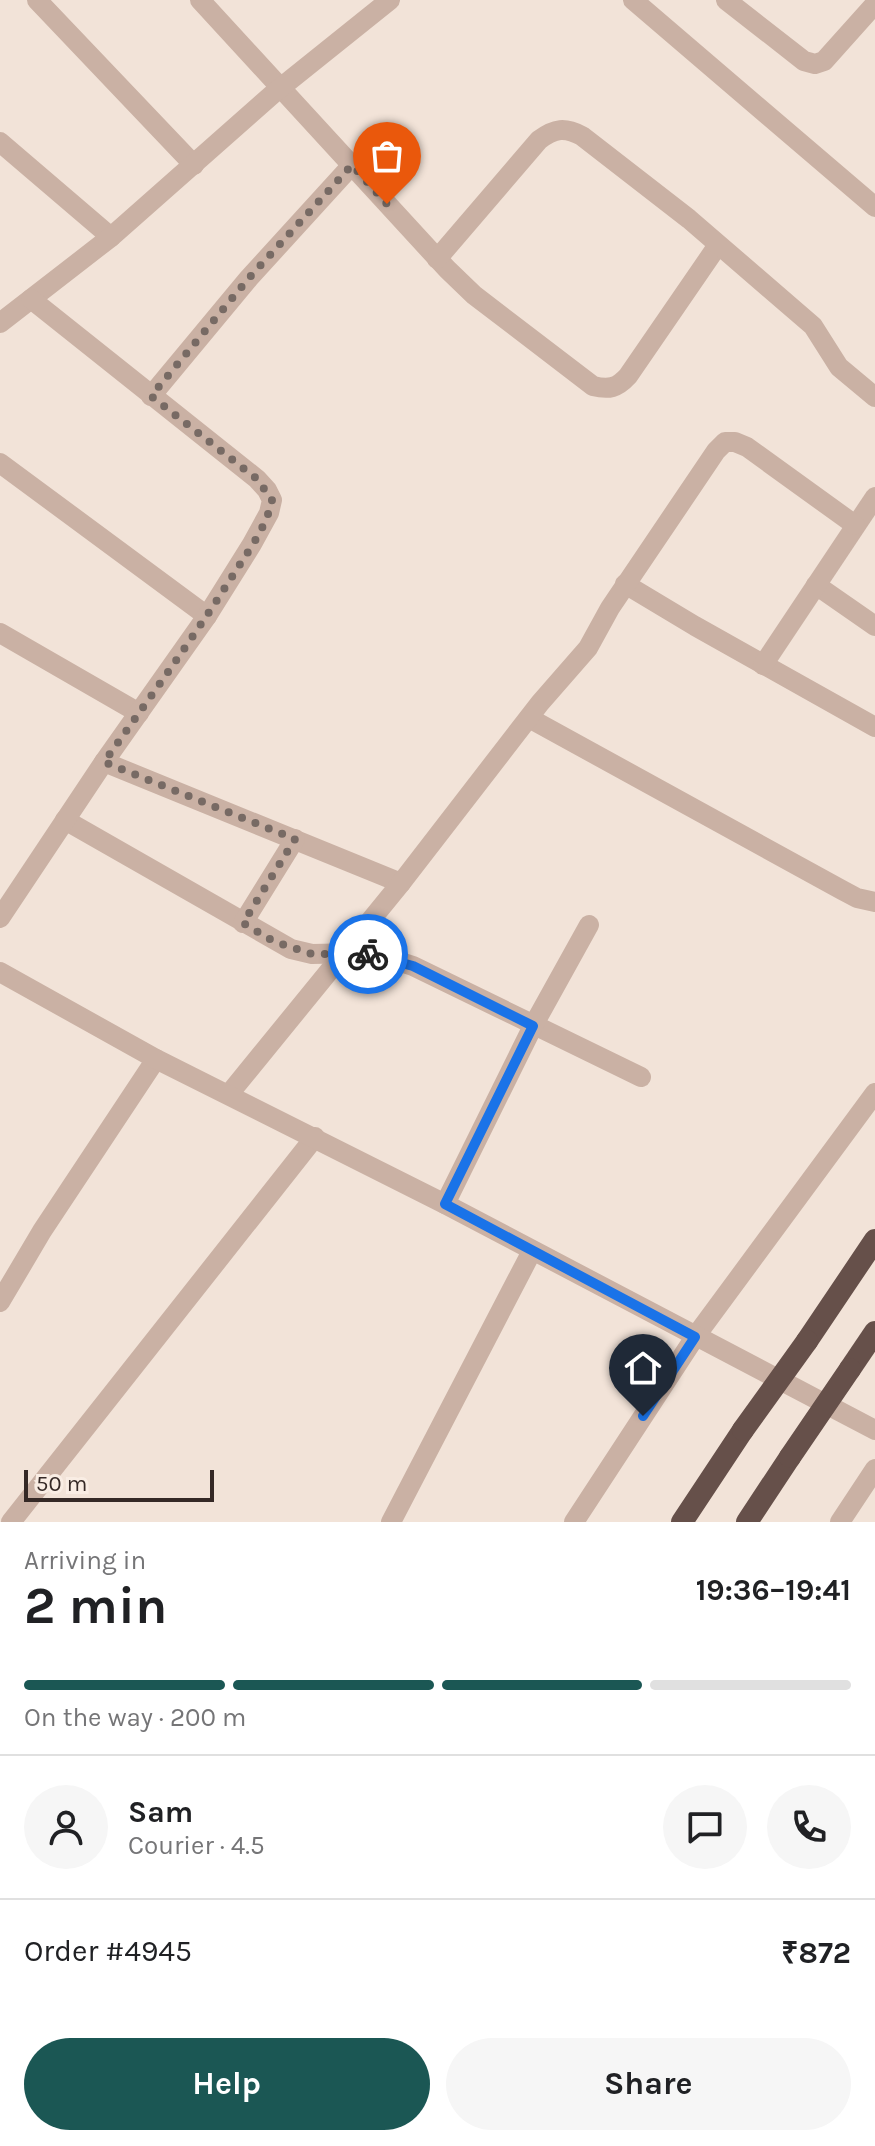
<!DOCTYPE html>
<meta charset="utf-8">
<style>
:root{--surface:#fff;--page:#f6f6f6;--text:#202124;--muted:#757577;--line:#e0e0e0;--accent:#1b5754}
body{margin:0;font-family:Karla,sans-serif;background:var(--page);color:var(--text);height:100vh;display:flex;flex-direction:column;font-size:30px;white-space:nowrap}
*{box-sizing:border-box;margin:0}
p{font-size:26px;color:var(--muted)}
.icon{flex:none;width:44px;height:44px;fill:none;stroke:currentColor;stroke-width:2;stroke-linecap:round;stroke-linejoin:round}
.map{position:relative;height:1522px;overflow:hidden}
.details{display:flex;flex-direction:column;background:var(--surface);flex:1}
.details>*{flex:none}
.scale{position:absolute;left:24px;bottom:20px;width:190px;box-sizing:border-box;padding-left:8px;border:4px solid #352926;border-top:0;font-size:22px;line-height:28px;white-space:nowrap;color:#352926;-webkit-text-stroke:6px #f9ede4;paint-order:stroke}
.pin{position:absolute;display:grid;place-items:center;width:68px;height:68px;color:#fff;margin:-82px -34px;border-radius:50% 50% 50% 0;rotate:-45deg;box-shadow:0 0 8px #0007}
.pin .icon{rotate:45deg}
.courier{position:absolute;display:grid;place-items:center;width:80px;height:80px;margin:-40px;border:6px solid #1a73e8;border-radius:50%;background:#fff;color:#222;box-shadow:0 2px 10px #0007}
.headline em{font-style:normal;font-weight:700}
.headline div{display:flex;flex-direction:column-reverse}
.headline{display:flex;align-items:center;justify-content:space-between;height:136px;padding:0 24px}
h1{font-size:52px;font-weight:700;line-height:60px}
.bar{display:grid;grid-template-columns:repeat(4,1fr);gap:12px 8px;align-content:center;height:96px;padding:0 24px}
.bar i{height:10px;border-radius:6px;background:var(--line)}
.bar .current{background:var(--accent)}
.bar p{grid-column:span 4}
.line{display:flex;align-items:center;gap:20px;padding:0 24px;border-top:2px solid var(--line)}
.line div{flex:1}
.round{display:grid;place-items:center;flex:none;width:84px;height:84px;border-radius:42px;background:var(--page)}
.action{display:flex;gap:16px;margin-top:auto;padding:16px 24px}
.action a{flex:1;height:92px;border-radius:48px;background:var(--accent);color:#fff;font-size:32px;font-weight:700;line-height:92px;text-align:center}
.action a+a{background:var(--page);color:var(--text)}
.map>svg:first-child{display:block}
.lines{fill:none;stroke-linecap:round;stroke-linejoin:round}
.minor{stroke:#cab1a4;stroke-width:20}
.tertiary{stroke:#cab1a4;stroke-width:20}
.trunk{stroke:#66504a;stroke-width:22}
.trunk-bridge{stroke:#66504a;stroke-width:22}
.done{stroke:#776a64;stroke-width:8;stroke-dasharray:0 14.4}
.route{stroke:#1a73e8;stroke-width:10}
</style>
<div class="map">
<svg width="875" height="1522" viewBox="0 0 875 1522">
<rect width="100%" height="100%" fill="#f2e3d8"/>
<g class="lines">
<g class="minor">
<polyline points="37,0 194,165"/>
<path d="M 200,0 L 447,269 L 474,295 L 593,386 C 609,390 617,388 628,376 L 718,245"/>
<polyline points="633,0 875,207"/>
<polyline points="726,0 804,61 815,64 824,61 875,4"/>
<polyline points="0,142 111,237"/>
<path d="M 437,259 L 539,140 C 555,128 565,127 582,136 L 689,219 L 813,326 L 839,367 L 875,397"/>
<polyline points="0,323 111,237 274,93 390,0"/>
<polyline points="151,396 249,278 352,165"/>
<polyline points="0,463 207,616"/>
<polyline points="625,584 695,626 875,727"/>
<polyline points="816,585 875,626"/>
<polyline points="0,633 139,713"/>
<polyline points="763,665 875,497"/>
<polyline points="529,718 842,890 857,898 875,902"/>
<polyline points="104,762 401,883"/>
<polyline points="65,820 291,949 312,954 358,953 385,957 413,966 641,1077"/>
<polyline points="0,918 104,762 207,616 252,544 269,513 272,500 267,490 257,479 31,299"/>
<polyline points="243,923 295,839"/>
<polyline points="229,1094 401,883 540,703 588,648 610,608 716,451 725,442 735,442 747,447 855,525"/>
<polyline points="445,1204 533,1026 589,925"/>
<polyline points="0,1302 42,1231 156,1059"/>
<polyline points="11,1522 315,1137"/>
<polyline points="391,1522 532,1251"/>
<polyline points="574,1522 695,1337 875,1093"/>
<polyline points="840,1522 875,1469"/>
</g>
<polyline class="tertiary" points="0,972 156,1059 445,1204 875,1430"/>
<g class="trunk">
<polyline points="807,1341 875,1240"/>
<polyline points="850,1369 875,1332"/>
<polyline points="682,1522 743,1430"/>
<polyline points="747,1522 790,1457"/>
</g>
<g class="trunk-bridge">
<polyline points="743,1430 807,1341"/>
<polyline points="790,1457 850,1369"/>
</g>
</g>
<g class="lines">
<path class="done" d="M 368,954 L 312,954 L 273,941 L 243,923 L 295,839 L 104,762 C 149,699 194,637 235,572 C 249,550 267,526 272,500 L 257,479 L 151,396 L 249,278 L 352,165 L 387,204"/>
<polyline class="route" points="368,954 413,966 533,1026 445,1204 695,1337 643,1416"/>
</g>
</svg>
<div class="scale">50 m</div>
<div class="pin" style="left:387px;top:204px;background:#ea580c"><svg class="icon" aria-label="bag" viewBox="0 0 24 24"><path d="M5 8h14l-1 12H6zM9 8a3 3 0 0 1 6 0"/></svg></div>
<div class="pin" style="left:643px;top:1416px;background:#1f2937"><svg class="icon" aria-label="home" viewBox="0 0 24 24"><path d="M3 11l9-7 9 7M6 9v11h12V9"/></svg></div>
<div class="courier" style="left:368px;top:954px"><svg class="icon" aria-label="bike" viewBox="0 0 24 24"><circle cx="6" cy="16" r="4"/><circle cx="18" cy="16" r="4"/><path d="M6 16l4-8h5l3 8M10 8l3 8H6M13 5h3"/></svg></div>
</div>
<section class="details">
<div class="headline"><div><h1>2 min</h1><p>Arriving in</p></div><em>19:36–19:41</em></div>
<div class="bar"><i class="current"></i><i class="current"></i><i class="current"></i><i></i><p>On the way · 200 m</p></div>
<div class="line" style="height:144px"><a class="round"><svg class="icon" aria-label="person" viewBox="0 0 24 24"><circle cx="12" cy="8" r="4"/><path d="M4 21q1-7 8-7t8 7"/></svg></a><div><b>Sam</b><p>Courier · 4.5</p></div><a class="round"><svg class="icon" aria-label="chat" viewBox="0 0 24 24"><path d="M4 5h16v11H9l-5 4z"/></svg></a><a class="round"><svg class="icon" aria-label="phone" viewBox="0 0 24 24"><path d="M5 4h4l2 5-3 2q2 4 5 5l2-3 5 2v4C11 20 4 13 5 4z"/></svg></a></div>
<div class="line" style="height:104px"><div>Order #4945</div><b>₹872</b></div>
<div class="action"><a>Help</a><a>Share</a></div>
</section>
